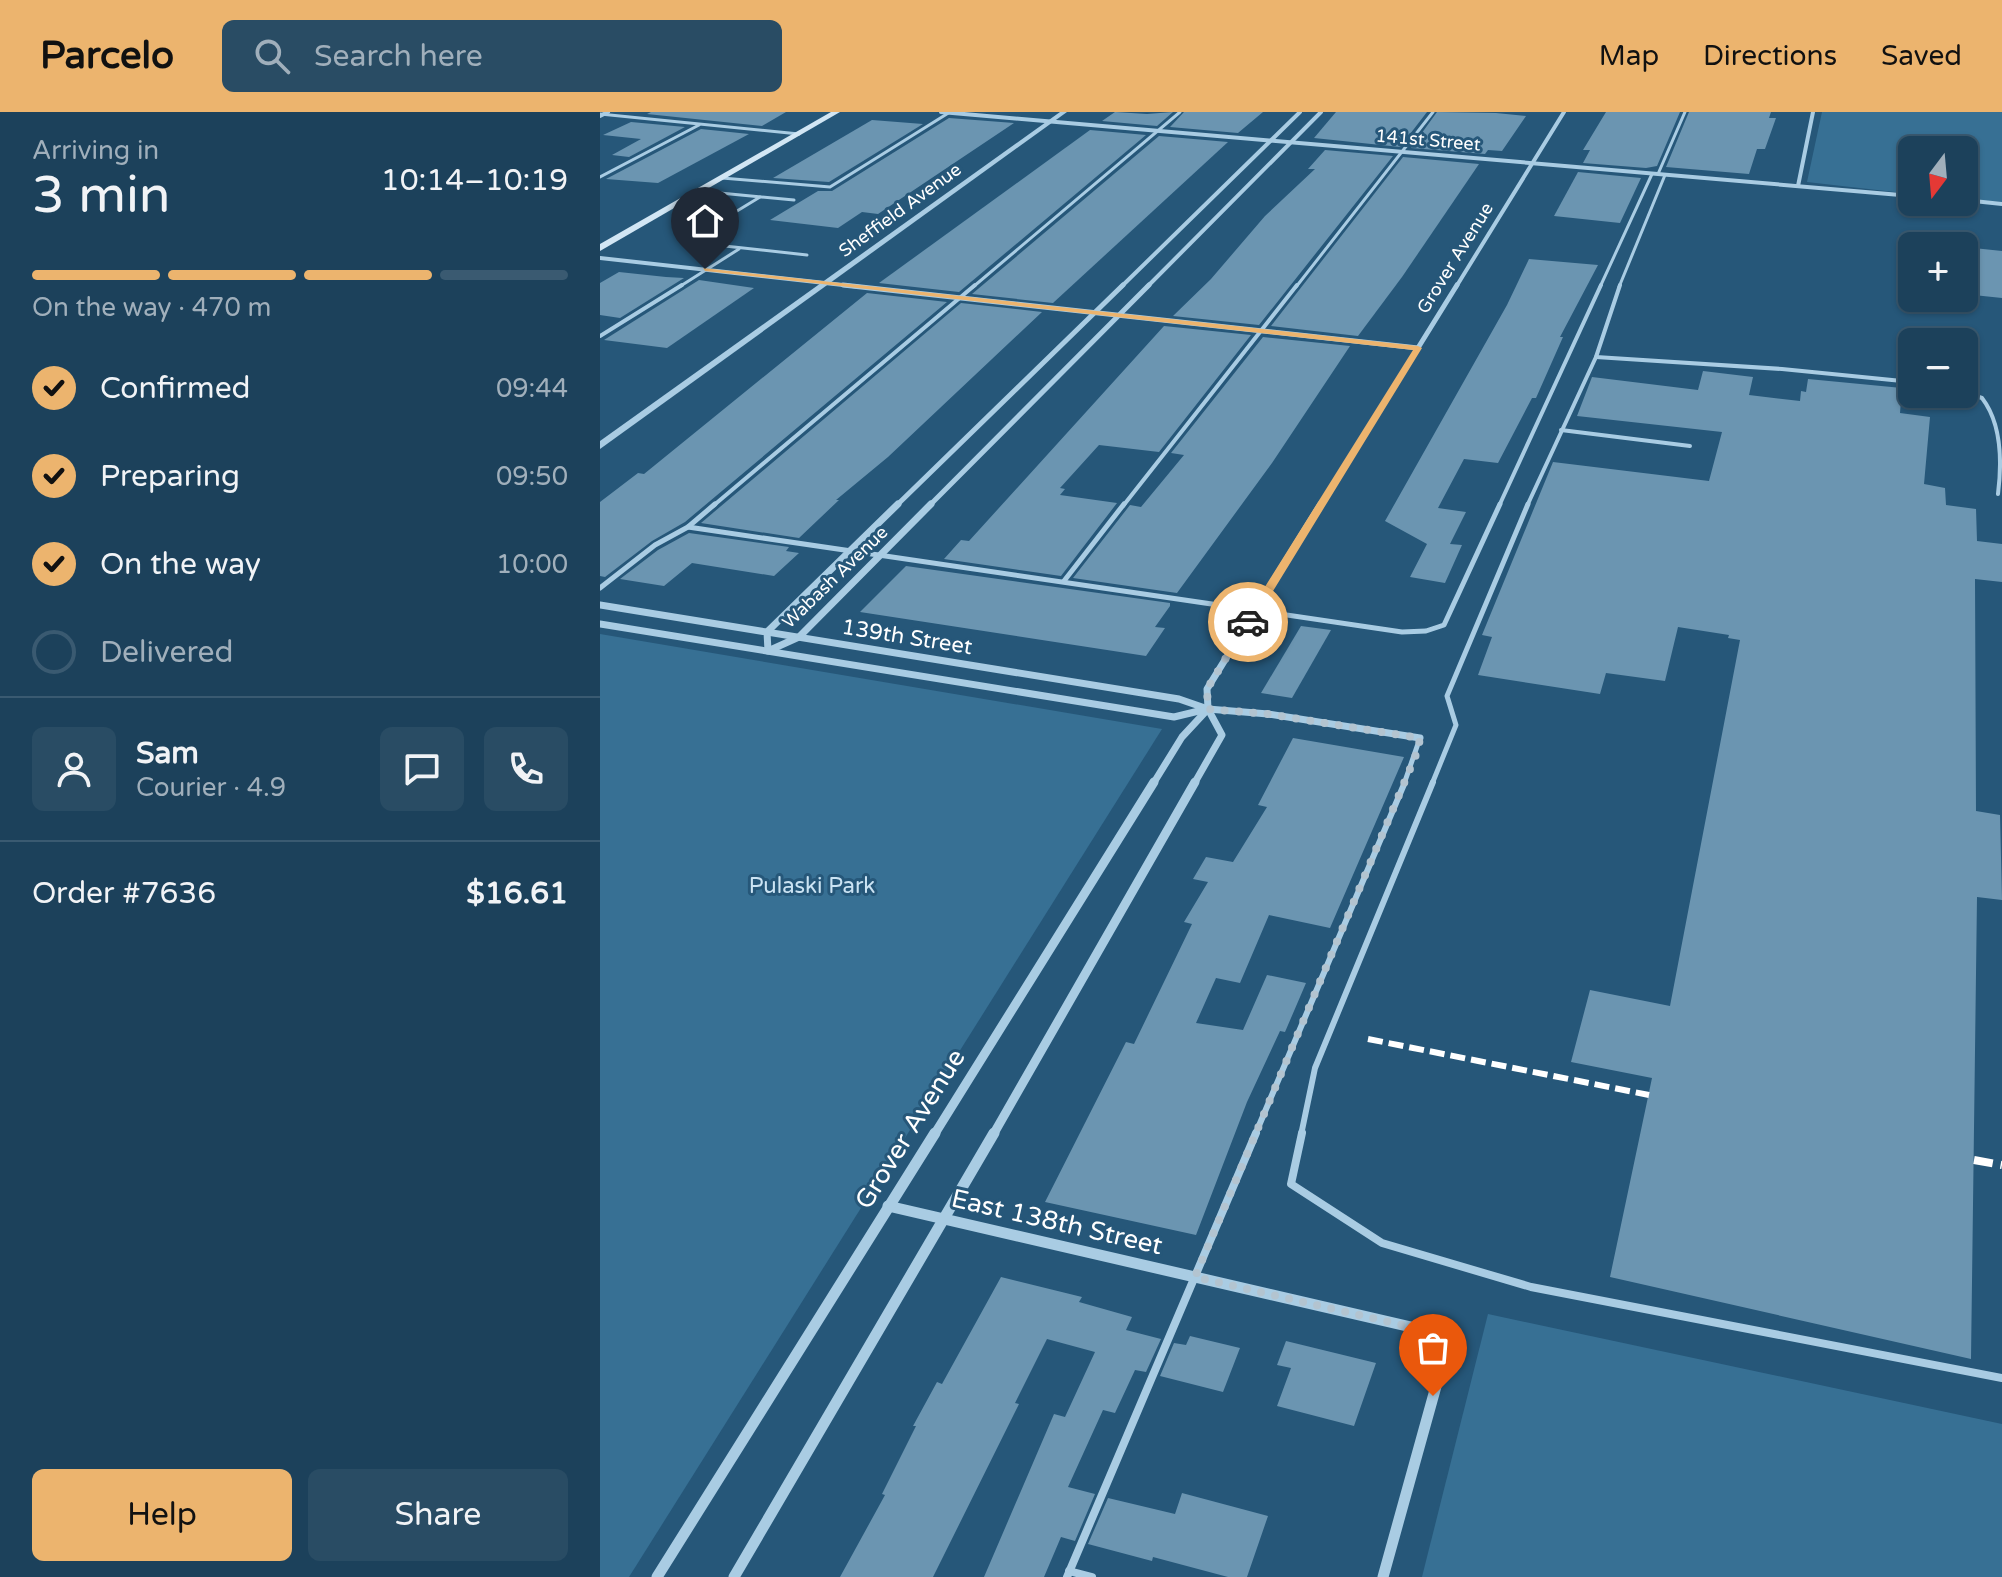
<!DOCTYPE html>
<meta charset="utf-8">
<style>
:root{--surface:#1c415b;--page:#294c64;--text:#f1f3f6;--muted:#a0afbb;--line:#3a5a71;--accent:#ecb46e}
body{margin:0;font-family:"Varela Round",sans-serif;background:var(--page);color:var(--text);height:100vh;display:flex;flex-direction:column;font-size:30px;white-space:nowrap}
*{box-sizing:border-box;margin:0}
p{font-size:26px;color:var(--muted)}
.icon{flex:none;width:44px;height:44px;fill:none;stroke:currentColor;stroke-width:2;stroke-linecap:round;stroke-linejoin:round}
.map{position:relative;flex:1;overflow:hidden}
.sheet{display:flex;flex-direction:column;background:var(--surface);width:600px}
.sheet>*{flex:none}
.needle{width:52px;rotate:196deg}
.controls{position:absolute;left:1298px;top:24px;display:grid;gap:16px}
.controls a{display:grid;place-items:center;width:80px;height:80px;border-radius:12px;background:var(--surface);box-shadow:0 2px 6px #0004,0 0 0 2px var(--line);font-size:40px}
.pin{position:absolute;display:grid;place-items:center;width:68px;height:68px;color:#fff;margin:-82px -34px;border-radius:50% 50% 50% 0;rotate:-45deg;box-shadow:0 0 8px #0007}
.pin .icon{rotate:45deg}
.courier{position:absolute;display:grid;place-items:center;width:80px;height:80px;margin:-40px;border:6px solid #ecb46e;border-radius:50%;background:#fff;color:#222;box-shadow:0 2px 10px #0007}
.summary em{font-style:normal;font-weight:600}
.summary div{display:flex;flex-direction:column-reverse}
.summary{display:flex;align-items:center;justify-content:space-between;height:136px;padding:0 32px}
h1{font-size:52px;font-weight:600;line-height:60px}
.bar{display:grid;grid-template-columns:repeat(4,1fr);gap:12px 8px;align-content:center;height:96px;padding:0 32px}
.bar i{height:10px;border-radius:6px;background:var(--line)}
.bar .active{background:var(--accent)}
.bar p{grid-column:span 4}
.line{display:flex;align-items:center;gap:20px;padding:0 32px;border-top:2px solid var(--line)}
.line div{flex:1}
.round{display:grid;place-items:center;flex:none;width:84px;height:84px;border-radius:12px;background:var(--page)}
ol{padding:0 32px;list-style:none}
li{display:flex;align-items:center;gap:24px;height:88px}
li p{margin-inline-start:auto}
li .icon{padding:8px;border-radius:50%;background:var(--accent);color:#111;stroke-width:4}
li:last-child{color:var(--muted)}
li i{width:44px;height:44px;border:4px solid var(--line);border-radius:50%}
.primary-button{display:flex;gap:16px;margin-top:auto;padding:16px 32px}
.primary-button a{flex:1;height:92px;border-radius:12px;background:var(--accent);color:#111;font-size:32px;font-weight:600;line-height:92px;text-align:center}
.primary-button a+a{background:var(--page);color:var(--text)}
header{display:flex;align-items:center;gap:48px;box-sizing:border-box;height:112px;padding:0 40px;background:var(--accent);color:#111}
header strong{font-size:38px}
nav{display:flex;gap:44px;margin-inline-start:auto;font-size:28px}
.search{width:560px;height:72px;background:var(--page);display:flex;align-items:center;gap:20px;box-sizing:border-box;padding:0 28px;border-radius:12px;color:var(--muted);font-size:30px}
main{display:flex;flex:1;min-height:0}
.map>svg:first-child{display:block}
.green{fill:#377094}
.building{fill:#6b95b1}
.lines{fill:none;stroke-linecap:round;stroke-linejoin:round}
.service-far4{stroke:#a9cce3;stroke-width:3}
.service-far3{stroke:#a9cce3;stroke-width:4}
.service-far2{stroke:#a9cce3;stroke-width:5}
.service-far1{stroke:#a9cce3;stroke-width:6}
.service{stroke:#a9cce3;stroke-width:8}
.minor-far4{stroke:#a9cce3;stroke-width:4}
.minor-far3{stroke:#a9cce3;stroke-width:5}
.minor-far2{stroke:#a9cce3;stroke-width:7}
.minor-far1{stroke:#a9cce3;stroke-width:9}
.minor{stroke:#a9cce3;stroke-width:11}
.tertiary{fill:#a9cce3;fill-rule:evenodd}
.secondary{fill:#d2e6f4;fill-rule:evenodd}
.rail-far1{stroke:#fff;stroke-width:6;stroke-dasharray:15 6;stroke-linecap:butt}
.rail{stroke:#fff;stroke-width:8;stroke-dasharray:19 8;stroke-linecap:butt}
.route{fill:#ecb46e}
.done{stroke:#b3c4d0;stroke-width:8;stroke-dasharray:0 14.4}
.labels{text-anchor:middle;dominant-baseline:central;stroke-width:6;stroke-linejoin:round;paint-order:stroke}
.far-street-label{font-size:18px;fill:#fff;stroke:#265779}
.street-label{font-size:22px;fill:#fff;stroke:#265779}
.park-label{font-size:22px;fill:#cbe3f3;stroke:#265779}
.near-street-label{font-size:26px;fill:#fff;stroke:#265779}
</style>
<header>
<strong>Parcelo</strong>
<div class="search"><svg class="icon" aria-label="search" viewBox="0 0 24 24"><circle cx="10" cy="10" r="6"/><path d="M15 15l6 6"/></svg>Search here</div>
<nav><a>Map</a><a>Directions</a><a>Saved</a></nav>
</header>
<main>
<section class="sheet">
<div class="summary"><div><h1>3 min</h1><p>Arriving in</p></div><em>10:14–10:19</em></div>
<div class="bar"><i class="active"></i><i class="active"></i><i class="active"></i><i></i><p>On the way · 470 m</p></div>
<ol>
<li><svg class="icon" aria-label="check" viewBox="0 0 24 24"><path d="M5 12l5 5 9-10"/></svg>Confirmed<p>09:44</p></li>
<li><svg class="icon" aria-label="check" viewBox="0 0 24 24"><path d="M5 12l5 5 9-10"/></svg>Preparing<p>09:50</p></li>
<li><svg class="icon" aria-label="check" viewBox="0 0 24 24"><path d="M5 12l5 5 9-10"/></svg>On the way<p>10:00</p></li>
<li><i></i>Delivered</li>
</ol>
<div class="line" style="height:144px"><a class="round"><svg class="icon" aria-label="person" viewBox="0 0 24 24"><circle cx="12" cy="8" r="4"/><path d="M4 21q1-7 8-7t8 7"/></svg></a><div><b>Sam</b><p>Courier · 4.9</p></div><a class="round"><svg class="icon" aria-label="chat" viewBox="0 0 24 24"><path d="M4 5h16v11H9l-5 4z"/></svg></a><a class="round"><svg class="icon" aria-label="phone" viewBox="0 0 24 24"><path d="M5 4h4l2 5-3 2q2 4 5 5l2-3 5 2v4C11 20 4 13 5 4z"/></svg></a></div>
<div class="line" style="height:104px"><div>Order #7636</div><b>$16.61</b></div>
<div class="primary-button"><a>Help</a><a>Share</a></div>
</section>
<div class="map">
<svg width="1402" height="1465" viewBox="0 0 1402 1465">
<rect width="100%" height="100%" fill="#265779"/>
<g class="green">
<polygon points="1222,0 1402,0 1402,90 1364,87 1364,38 1312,38 1312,82 1207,70"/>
<polygon points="0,522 562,617 29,1465 0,1465"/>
<polygon points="888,1202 1402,1312 1402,1465 822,1465"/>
</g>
<g class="building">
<polygon points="51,0 186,0 162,14 47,2"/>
<polygon points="515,0 547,2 573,0 557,14 502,9"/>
<polygon points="584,0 663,0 638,21 570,15"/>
<polygon points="736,0 827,0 800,35 714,26"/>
<polygon points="837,0 896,1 926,4 902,39 888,38 885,42 811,36"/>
<polygon points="1006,0 1080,0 1057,54 1046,56 983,51 990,38 983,38"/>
<polygon points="1089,0 1171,0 1169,6 1176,6 1165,37 1157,37 1149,62 1066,55"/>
<polygon points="349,6 414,11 278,102 262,100 238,116 170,108 218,79 232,79"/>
<polygon points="272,8 323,12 229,70 173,66"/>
<polygon points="31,10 85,15 29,45 12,43 41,27 3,23"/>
<polygon points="101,17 149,22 58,71 6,67"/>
<polygon points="490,18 546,23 359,180 279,171"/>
<polygon points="559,24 628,30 453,191 372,182"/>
<polygon points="725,38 793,44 659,213 573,204 611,167 665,104 715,57 708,57"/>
<polygon points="803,45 879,52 802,165 758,224 671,214"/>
<polygon points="978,60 1041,66 1020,111 954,104"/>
<polygon points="1364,135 1402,139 1402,186 1364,182"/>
<polygon points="929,147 998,153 960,225 963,225 936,286 932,286 898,351 864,347 838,396 866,400 850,432 862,433 845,471 810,465 827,432 785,409 907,193"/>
<polygon points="19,160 66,165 84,166 20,206 0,203 0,171"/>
<polygon points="99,168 154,176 67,236 4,228"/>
<polygon points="267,181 347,190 85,410 52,429 5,465 0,464 0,390 38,361 44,362"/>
<polygon points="361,191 442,200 288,345 236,388 239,388 199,426 101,411"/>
<polygon points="564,214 651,223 559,340 499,333 460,376 465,377 460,383 517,391 461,464 344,447 361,428 369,429"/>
<polygon points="663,225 750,234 672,351 577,481 473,466 530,393 541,395 584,343 571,341"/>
<polygon points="1103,259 1153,265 1149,283 1200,289 1201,279 1206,280 1208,267 1302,276 1300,301 1330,305 1324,372 1345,376 1346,393 1376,397 1377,429 1402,432 1402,470 1375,467 1376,699 1400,703 1402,788 1377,785 1371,1247 1010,1165 1052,966 971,950 990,878 1070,894 1140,528 1128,526 1129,523 1078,515 1065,569 1006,561 1000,582 878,563 892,525 882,523 953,350 1109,369 1122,320 977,304 992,265 1098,278"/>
<polygon points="89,421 189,435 186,439 199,441 174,464 92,451 64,474 20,467 58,438"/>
<polygon points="306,454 570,491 570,494 555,515 565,516 546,544 260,500"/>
<polygon points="701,514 731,518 692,586 661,581"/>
<polygon points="693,626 804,645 730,816 669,803 640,871 616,866 596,911 643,918 667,863 706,871 685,920 680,919 647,990 596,1123 445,1090 526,930 534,932 592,812 584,810 608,770 593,767 606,745 633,750 667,695 658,693"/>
<polygon points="401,1165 482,1185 479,1190 532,1205 526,1218 561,1227 546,1260 535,1258 515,1301 503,1298 468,1375 495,1382 475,1429 461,1425 444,1465 384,1465 454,1302 465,1305 495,1240 447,1227 415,1291 419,1292 333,1465 240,1465 285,1383 282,1382 316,1314 313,1314 337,1270 342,1272"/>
<polygon points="590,1224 640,1236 623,1280 560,1264 574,1231 586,1233"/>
<polygon points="686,1229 776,1251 754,1314 677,1294 691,1256 677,1253"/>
<polygon points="582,1381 668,1404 647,1465 628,1465 553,1445 552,1449 488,1432 508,1386 575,1402"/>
</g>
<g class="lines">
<g class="service-far4">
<polyline points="0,2 199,22"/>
<polyline points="1058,62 1085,0"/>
<polyline points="0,65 99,13"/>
<polyline points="122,66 230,75 350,0"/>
<polyline points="99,79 194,88"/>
<polyline points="160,85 91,127 97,131 207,143"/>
<polyline points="79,175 139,137"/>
<polyline points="373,175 580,0"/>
<polyline points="696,175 833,0"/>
<polyline points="1000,175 1052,62"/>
<polyline points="1019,175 1065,63"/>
</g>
<g class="service-far3">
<polyline points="1020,173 996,245 1182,257 1312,270"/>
<polyline points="0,224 82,173"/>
<path d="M 1364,280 L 1382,286 C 1402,312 1402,350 1398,382"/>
<polyline points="961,318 1090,334"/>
<polyline points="113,394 375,173"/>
<polyline points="523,394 697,173"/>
<polyline points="899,394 1001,173"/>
<polyline points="927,394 996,245"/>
</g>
<g class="service-far2">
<polyline points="88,415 802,520 826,519 844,513 900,392"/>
<polyline points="464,469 524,392"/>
<polyline points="0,476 55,433 88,415 115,392"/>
<polyline points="804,672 820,626"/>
<polyline points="832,672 856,613 847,584 928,392"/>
</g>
<g class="service-far1">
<polyline points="655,1023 805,670"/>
<polyline points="701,1023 715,956 833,670"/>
</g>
<g class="service">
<polyline points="702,1021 691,1072 782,1131 931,1175 1402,1266"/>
<polyline points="469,1459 492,1465"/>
<polyline points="467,1465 656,1021"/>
</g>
<g class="minor-far4">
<polyline points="341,0 1312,84"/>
<polyline points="0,4 8,0"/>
<polyline points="1198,74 1213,0"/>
<polyline points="1364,88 1402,92"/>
<polyline points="0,146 261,175"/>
<polyline points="521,175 700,0"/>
<polyline points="547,175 721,0"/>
<polyline points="856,175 964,0"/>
</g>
<g class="minor-far3">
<polyline points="243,173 818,236"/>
<polyline points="296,394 523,173"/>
<polyline points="329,394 549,173"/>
<polyline points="720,394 857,173"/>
</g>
<g class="minor-far2">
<polyline points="298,392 167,520 168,539 199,525 331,392"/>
<polyline points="0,493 579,587 608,597 668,602 820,626"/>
<polyline points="0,512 574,605 607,597"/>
<polyline points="553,672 582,625 608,597"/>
<polyline points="594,672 622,623 608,597 607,577 721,392"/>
</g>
<g class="minor-far1">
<polyline points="334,1023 554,670"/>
<polyline points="393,1023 595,670"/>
</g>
<g class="minor">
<polyline points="288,1094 850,1224 783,1465"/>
<polyline points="57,1465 335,1021"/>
<polyline points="134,1465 394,1021"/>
</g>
<polygon class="tertiary" points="460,0 467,0 0,337 0,329"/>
<polygon class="secondary" points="231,0 240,0 0,139 0,132"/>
<polyline class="rail-far1" points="768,927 1049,983"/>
<polyline class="rail" points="1374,1048 1402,1053"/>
</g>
<polygon class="route" points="103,156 818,234 822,236 654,510 648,514 643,510 813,238 105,159"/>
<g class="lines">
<polyline class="done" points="648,510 607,577 608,597 668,602 820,626 818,638 595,1165 850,1224 833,1284"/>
</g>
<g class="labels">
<g class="far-street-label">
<text transform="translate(828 28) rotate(5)">141st Street</text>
<text transform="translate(300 98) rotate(-36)">Sheffield Avenue</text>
<text transform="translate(855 146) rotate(-58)">Grover Avenue</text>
<text transform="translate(235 465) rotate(-44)">Wabash Avenue</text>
</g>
<g class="street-label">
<text transform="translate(307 525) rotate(9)">139th Street</text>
</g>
<g class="park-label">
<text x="212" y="774">Pulaski Park</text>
</g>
<g class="near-street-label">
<text transform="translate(310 1017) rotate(-58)">Grover Avenue</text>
<text transform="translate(457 1110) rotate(13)">East 138th Street</text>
</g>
</g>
</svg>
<div class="controls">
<a><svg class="needle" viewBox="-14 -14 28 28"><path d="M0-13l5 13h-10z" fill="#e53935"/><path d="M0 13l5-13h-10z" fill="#a0afbb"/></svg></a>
<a>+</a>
<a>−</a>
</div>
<div class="pin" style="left:833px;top:1284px;background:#ea580c"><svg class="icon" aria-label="bag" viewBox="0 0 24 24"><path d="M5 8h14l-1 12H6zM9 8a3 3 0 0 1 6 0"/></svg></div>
<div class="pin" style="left:105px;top:157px;background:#1f2937"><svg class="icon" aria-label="home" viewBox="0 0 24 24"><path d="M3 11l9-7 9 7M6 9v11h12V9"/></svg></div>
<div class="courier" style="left:648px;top:510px"><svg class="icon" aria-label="car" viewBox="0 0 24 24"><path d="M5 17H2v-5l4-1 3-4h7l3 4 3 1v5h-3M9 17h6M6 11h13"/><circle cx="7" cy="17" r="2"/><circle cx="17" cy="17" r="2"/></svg></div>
</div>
</main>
